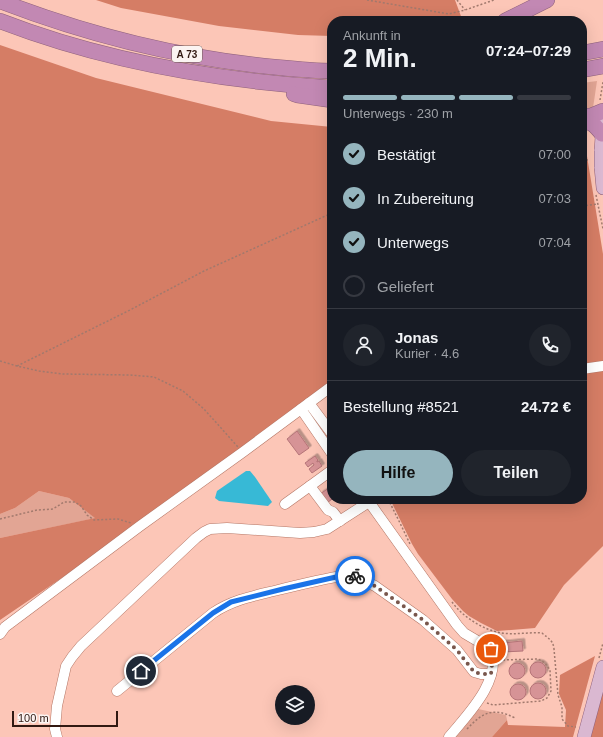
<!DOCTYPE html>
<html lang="de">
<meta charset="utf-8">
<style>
:root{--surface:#171b24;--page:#20242c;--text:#f1f3f6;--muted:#9ea1a6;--line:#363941;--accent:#95b5be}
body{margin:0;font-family:Helvetica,sans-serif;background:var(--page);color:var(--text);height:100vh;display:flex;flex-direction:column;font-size:15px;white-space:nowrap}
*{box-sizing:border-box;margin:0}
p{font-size:13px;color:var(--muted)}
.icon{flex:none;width:22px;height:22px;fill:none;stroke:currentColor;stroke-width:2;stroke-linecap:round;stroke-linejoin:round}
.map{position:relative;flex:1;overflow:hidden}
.drawer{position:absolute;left:327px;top:16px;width:260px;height:488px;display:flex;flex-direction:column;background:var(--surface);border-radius:16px;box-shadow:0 4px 16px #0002}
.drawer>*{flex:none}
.controls{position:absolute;left:275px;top:685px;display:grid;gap:8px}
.controls a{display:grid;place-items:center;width:40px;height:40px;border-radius:50%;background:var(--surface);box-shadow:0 4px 16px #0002;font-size:20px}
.scale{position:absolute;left:12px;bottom:10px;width:106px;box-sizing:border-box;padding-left:4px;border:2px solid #311912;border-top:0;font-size:11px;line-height:14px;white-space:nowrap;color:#311912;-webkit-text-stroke:3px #fbf4f2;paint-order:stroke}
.pin{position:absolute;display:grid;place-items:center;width:34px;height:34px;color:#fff;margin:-17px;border:2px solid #fff;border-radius:50%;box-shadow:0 1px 4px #0007}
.courier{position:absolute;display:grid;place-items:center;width:40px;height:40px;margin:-20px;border:3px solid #1a73e8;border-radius:50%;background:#fff;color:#222;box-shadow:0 1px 5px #0007}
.headline em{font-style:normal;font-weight:600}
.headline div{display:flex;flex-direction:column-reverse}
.headline{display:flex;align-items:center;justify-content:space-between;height:68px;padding:0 16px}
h1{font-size:26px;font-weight:600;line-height:30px}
.bar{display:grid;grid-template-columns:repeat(4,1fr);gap:6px 4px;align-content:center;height:48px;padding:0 16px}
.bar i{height:5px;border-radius:3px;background:var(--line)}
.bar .active{background:var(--accent)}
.bar p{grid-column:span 4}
.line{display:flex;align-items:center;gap:10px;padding:0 16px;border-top:1px solid var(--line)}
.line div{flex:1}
.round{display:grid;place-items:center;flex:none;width:42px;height:42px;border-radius:21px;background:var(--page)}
ol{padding:0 16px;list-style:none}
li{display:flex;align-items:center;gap:12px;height:44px}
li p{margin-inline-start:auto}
li .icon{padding:4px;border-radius:50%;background:var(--accent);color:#111;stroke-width:4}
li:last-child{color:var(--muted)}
li i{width:22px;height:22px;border:2px solid var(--line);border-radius:50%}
.button{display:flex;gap:8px;margin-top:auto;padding:8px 16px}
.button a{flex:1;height:46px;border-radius:24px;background:var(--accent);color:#111;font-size:16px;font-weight:600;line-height:46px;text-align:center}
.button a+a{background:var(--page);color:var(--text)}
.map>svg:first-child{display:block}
.green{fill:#e2a594}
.forest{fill:#d57d65}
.water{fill:#37b9d6}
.building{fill:#d69396;stroke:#b57478;filter:url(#shadow)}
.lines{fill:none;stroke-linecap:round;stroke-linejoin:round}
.minor-casing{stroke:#b57766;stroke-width:11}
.major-casing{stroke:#8f617b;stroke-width:14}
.highway-casing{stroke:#8f617b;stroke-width:16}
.path{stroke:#a1796d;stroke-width:1.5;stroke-dasharray:2 2;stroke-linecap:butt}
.minor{stroke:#fff;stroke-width:10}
.major{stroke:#dab8d1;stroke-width:13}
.highway{stroke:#c288b3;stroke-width:15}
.major-bridge-casing{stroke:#8f617b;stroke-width:14;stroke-linecap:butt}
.major-bridge{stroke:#dab8d1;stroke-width:13}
.done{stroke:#78564c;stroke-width:4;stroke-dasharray:0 7.2}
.route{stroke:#1a73e8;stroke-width:5}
.labels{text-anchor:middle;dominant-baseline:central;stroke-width:3.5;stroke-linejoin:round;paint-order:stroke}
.shield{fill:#fbf4f2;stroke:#6e5b55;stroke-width:1}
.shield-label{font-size:10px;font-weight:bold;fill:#311912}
</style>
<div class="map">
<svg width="603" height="737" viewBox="0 0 603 737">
<defs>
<filter id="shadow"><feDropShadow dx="2.5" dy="-2.5" stdDeviation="0" flood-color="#0004"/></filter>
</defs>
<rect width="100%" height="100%" fill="#fcc6b7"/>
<g class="green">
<polygon points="597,81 593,108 582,109 582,83"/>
<polygon points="39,491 69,498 96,518 0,538 0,514 15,508"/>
<polygon points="478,709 506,715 507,720 492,737 454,737"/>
</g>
<g class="forest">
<polygon points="96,0 455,0 462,19 452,21 332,21 332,36 298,35 219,26 121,8"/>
<polygon points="0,45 96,78 271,121 332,127 332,392 122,537 0,620 0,538 95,518 69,498 39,491 15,508 0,514"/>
<polygon points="582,150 586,150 603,254 603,546 564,585 535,628 497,631 481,623 469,616 463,611 452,599 418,554 412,544 390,499 582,499"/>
<polygon points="595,656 573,737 492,737 507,720 508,725 565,727 566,710 559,694 560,675"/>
<polygon points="603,690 603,737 590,737"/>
</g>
<polygon class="water" points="246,471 250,471 255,477 272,502 268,506 219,501 215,498 217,491"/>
<g class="building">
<polygon points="297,431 309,448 299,455 287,439"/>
<polygon points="315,456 318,460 317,461 317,462 319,461 322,466 312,473 309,469 314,465 313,463 308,467 305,463"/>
<polygon points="332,486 332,499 327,503 320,494"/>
<polygon points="522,641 523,651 503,652 503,643"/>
<circle cx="538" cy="670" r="8"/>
<circle cx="517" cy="671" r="8"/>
<circle cx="538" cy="691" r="8"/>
<circle cx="518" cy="692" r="8"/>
</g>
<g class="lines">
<defs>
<g id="minor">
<polyline points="582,369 603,366"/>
<polyline points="309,403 332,434"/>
<polyline points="301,409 332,454"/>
<polyline points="332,470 310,486 328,510 333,512 340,521"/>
<path d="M 367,499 L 457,625 L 464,633 L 491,649 C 502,681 467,715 449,737"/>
<polyline points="285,504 310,486"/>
<polyline points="0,634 5,627 140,526 243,452 332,386"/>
<path d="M 117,691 L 213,613 C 232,600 253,596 274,591 C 298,585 322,579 347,575 L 357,577 L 375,586 L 423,620 L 457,650 L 474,672 L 481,674 L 491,674"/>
<polyline points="57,737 55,729 57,706 66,666 72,657 81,646 196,538 204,532 210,529 227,528 300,533 314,532 327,529 369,502"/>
</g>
<g id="major">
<polyline points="601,151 603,122"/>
<polyline points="601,167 603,188"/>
<polyline points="584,737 603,667"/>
</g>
<g id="highway">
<path d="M 0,1 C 88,35 180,58 274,67 C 294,69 313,71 332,71"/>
<path d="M 0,21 C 106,62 219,81 332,88"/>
<polyline points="505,21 547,0"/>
<polyline points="582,53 603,49"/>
<polyline points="582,70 603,66"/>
<polyline points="294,94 297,95 332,100"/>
<polyline points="582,116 591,116 603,111"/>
<path d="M 582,120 C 592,122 596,126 602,134"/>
</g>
</defs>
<use href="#minor" class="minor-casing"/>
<use href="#major" class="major-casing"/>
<use href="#highway" class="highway-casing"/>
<g class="path">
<polyline points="367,0 449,14 465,10 494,0"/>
<polyline points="457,0 465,10"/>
<polyline points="600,100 603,82"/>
<polyline points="582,160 590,160"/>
<polyline points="596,195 603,229"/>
<polyline points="582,206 598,204"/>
<polyline points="0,361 17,366 39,371 63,374 130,375 154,377 183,391 204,409 238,447"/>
<polyline points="17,366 130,310 204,271 332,213"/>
<polyline points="388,499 400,523 410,544"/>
<polyline points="0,519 37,510 53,509 64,502 75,502 81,506 87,515 94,520 118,519 131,523"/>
<path d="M 452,602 C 463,617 483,630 502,633 C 515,635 529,632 542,633 C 549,639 553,640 554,649 L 558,695 L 562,707 L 562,719 L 568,726 L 576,727"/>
<polyline points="599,658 603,643"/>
<polyline points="487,703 493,705 541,701 547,698 551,691 550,670 545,663 538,659 501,660"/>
<path d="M 467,729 C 483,712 493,707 515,718"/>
</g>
<use href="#minor" class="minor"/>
<use href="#major" class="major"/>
<use href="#highway" class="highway"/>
<defs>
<polyline id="major-bridge" points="601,151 601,167"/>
</defs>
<use href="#major-bridge" class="major-bridge-casing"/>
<use href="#major-bridge" class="major-bridge"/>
</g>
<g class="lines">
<polyline class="done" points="355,576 375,586 423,620 457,650 474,672 481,674 491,674 493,655 491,649"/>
<polyline class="route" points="141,671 213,613 231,602 283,589 336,577 347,575 355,576"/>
</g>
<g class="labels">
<rect class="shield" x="172" y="46" width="30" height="16" rx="3"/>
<g class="shield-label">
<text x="187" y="54">A 73</text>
</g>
</g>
</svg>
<div class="controls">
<a><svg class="icon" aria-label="layers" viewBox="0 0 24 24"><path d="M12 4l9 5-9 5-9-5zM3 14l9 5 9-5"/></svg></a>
</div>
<div class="scale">100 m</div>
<div class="pin" style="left:491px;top:649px;background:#ea580c"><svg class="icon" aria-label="bag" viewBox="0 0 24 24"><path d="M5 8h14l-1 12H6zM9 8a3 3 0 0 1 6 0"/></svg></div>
<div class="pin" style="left:141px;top:671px;background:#1f2937"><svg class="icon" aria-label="home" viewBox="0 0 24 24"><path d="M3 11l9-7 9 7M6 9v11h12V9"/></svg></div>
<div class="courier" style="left:355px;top:576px"><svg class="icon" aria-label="bike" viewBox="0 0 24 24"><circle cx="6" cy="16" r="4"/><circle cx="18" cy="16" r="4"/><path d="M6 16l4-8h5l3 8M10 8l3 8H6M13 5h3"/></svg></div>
<section class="drawer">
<div class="headline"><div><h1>2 Min.</h1><p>Ankunft in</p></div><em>07:24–07:29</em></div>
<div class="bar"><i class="active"></i><i class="active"></i><i class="active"></i><i></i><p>Unterwegs · 230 m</p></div>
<ol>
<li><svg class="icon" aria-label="check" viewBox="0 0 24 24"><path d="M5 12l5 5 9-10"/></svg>Bestätigt<p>07:00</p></li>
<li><svg class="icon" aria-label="check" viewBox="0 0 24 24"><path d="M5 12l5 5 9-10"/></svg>In Zubereitung<p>07:03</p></li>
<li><svg class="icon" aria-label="check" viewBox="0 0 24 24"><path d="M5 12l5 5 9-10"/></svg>Unterwegs<p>07:04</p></li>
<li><i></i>Geliefert</li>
</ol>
<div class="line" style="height:72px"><a class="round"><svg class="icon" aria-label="person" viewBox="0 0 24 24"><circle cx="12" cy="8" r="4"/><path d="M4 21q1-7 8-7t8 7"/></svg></a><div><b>Jonas</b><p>Kurier · 4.6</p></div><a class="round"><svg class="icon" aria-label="phone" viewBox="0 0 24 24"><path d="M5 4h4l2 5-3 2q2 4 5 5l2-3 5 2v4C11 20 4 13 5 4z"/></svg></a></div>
<div class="line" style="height:52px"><div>Bestellung #8521</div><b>24.72 €</b></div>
<div class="button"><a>Hilfe</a><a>Teilen</a></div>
</section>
</div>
